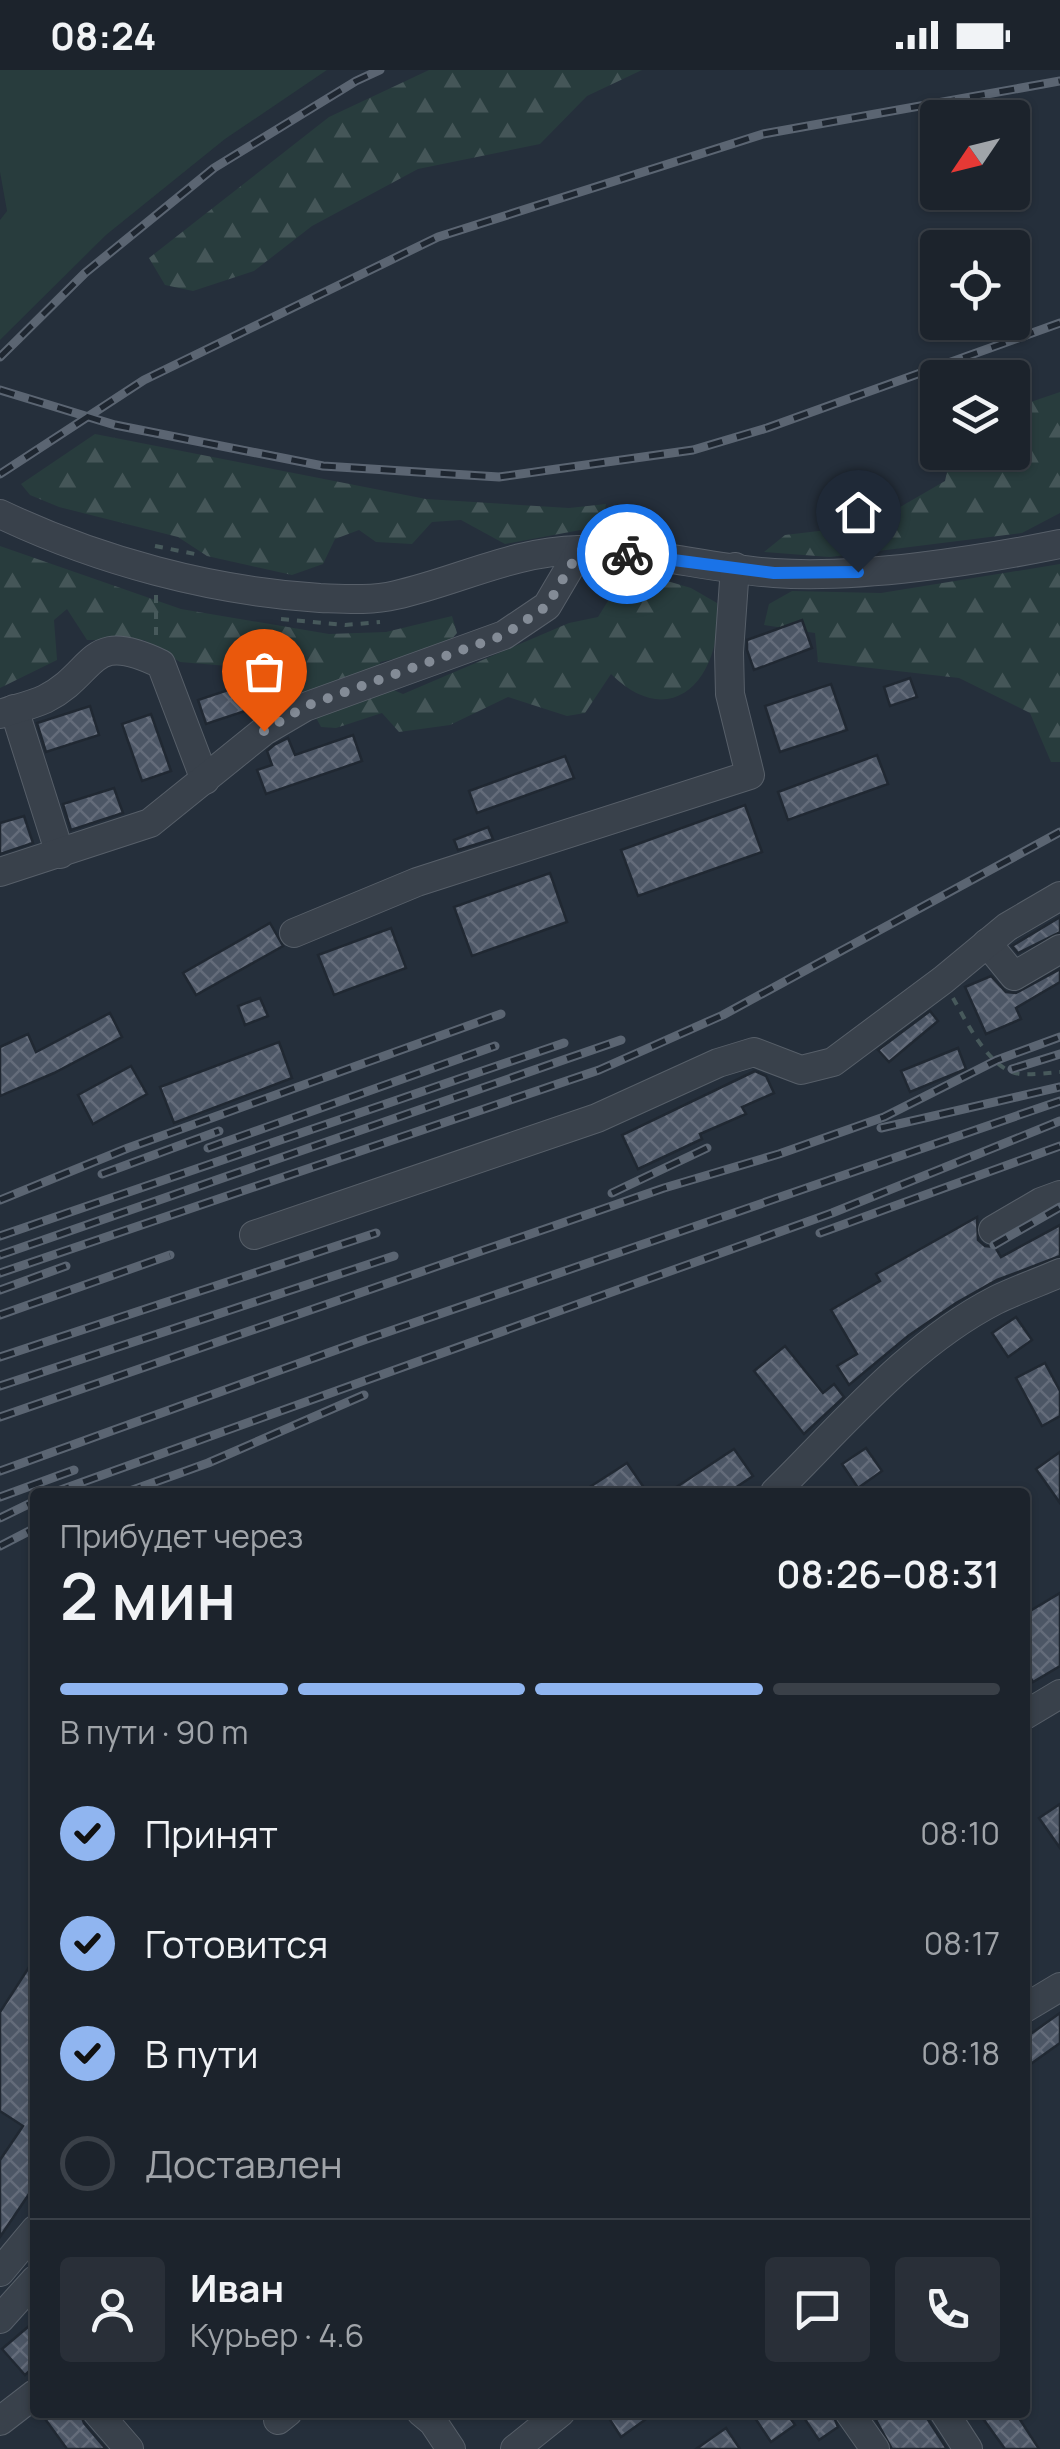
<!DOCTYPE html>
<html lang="ru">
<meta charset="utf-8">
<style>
:root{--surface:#1c232c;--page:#292f38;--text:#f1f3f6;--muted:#a0a4a9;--line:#3a4048;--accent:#90b5f0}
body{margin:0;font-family:Manrope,sans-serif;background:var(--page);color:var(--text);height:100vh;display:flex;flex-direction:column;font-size:38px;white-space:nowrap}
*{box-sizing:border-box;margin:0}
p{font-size:32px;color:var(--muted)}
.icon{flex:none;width:55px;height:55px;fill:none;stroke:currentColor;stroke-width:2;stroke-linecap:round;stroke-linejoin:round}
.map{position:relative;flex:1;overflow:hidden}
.details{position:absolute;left:30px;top:1418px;width:1000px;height:930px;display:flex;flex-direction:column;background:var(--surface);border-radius:10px;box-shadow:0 2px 8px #0004,0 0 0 2px var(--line)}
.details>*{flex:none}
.needle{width:65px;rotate:235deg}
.controls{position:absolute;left:920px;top:30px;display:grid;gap:20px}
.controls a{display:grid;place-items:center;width:110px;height:110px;border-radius:10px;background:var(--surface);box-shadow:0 2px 8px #0004,0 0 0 2px var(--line);font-size:50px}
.pin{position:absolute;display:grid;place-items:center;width:85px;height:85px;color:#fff;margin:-102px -42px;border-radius:50% 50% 50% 0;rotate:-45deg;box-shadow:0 0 10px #0007}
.pin .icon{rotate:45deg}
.courier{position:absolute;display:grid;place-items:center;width:100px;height:100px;margin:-50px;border:8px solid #1a73e8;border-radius:50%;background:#fff;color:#222;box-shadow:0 2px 12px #0007}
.overview em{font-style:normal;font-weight:600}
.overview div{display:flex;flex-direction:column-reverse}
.overview{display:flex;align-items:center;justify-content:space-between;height:170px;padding:0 30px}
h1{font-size:65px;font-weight:600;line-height:75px}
.bar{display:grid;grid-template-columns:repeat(4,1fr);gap:15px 10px;align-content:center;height:120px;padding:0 30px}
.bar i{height:12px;border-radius:8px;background:var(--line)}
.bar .on{background:var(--accent)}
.bar p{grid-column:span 4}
.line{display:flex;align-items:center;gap:25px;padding:0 30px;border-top:2px solid var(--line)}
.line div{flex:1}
.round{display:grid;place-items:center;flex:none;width:105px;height:105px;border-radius:10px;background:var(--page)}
ol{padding:0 30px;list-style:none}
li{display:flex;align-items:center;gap:30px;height:110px}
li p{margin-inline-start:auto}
li .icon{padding:10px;border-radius:50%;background:var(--accent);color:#111;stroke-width:4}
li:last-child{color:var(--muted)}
li i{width:55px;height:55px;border:5px solid var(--line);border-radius:50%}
.status{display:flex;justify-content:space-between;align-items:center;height:70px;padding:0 50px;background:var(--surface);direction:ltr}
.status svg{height:28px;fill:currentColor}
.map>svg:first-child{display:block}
.grass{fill:#283c3d}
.forest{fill:url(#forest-firs)}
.building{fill:url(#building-cross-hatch);stroke:#202832;stroke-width:2.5}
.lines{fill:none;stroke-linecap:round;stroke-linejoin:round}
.minor-casing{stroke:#575f69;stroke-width:30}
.path{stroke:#47595b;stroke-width:4;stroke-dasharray:8 8;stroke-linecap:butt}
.minor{stroke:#39414b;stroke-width:28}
.rail-casing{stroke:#5b6572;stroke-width:9}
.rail{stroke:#1e2630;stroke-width:5;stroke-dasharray:15;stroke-linecap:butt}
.done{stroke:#838b96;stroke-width:10;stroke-dasharray:0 18}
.route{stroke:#1a73e8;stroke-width:12}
</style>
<div class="status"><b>08:24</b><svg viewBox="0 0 49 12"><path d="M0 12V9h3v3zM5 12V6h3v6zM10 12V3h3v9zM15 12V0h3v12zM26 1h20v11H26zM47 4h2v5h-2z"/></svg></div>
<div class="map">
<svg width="1060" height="2379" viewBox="0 0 1060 2379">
<defs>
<pattern id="forest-firs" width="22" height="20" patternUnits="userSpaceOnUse" patternTransform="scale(2.5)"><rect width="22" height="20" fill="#283c3d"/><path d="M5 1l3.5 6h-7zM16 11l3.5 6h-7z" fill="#455658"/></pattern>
<pattern id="building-cross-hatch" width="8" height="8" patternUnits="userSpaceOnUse" patternTransform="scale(2.5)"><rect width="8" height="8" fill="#4c5665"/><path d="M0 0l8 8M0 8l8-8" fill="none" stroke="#646c7a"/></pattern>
</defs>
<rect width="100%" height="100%" fill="#252f3b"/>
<polygon class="grass" points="0,0 327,0 225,69 106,165 0,270 0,150 7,141 0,102"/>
<g class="forest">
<polygon points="429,0 642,0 587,26 540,74 418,99 312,156 254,201 193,221 165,215 149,188 329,47"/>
<polygon points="1060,322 1060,443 1022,463 830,487 764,482 785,465 869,455 945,411 951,383 1012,382 1013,338"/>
<polygon points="95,364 426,429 569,438 606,434 602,456 505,474 461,450 432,452 412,474 376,472 359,460 335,469 323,494 292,505 207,486 178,467 59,437 30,425 21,414"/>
<path d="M 0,476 L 181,539 L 329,564 L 386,562 L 452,546 L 457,563 L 444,578 L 380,592 L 384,616 L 403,624 L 569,553 L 598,547 L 618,515 L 640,503 L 691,518 L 717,533 C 724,604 674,666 611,604 L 585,643 L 567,646 L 508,627 L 450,655 L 399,662 L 382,643 L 336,658 L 321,657 L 287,593 L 240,597 L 180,592 L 144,570 L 87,570 L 67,539 L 54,550 L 57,590 L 0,618 Z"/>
<polygon points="1060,494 1060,692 1051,692 1030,643 959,608 818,592 815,563 764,555 769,534 792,521 881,523"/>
</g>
<g class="building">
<polygon points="802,550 812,578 754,600 747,580 747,570"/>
<polygon points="910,608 917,627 890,636 884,617"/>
<polygon points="831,614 847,660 780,682 765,636"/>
<polygon points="243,615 251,639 206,654 198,630"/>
<polygon points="90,636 99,665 46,682 37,653"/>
<polygon points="151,644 171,701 142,711 122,654"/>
<polygon points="353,665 362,691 266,724 257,700 272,695 267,681 274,675 288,668 295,685"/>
<polygon points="877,685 888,714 788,750 778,722"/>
<polygon points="565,686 574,708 477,743 469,721"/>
<polygon points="114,718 123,743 71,760 63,734"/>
<polygon points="745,735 762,782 638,826 621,780"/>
<polygon points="24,746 33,773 0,784 0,753"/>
<polygon points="488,757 493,769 458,780 454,770"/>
<polygon points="550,803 567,852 472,886 454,837"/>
<polygon points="1060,847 1060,862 1018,883 1012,876"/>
<polygon points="270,853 283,876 196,925 183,903"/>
<polygon points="391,858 406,898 334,925 318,885"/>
<polygon points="1060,899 1060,912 1016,938 1021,949 986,964 965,917 991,906 1006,922 1016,923"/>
<polygon points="260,928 268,946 245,955 238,936"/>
<polygon points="930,941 938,951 889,992 878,980"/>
<polygon points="110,943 122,967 54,1003 0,1026 0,977 28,964 36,982"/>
<polygon points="279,972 292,1008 174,1053 160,1017"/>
<polygon points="958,978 966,999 910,1022 901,1001"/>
<polygon points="131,996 147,1024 93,1054 78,1025"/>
<polygon points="755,1001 766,1006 774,1023 742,1037 746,1044 700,1064 702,1069 638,1099 622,1065"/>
<polygon points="977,1147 978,1170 985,1176 995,1177 1001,1187 1060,1155 1060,1186 997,1210 956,1233 908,1266 849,1315 837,1296 857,1284 831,1240 880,1211 876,1204"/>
<polygon points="1016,1247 1032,1270 1008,1287 992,1263"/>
<polygon points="785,1276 823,1323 834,1314 844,1327 804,1364 754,1301"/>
<polygon points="1045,1293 1060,1321 1060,1346 1042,1356 1016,1308"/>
<polygon points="866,1378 882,1401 858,1418 842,1394"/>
<polygon points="734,1379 753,1406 729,1422 669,1422"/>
<polygon points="1060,1382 1060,1433 1036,1399"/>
<polygon points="627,1393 647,1422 582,1422"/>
<polygon points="1060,1523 1060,1596 1033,1612 1025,1598 1025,1544"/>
<polygon points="1060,1734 1060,1778 1039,1748"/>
<polygon points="35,1888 35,2115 0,2167 0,2090 23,2056 0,2041 0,1942"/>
<polygon points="1060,1943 1060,1973 1025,1998 1025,1968"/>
<polygon points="35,2251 35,2296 25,2305 2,2279"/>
<polygon points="40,2342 80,2342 84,2353 106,2379 67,2379"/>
<polygon points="605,2342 656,2342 621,2367"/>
<polygon points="763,2342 786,2342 795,2355 771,2372 755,2348"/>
<polygon points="800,2342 832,2342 838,2357 819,2370"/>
<polygon points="888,2342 923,2342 947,2379 892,2379 876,2350"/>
<polygon points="996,2342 1015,2342 1039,2379 1005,2379 984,2350"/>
<polygon points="726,2358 740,2379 696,2379"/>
</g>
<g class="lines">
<defs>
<g id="minor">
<path d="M 0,444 C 99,491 211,521 320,528 C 346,529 371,531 396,525 C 458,511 514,481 579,480 C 644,479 709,499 774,503 C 859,509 976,491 1060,474"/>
<polyline points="14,639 60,784"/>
<path d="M 0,644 C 15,639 32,635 45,629 C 98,602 87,558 161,594 L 205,710"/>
<polyline points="0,802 150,753 264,661 305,637 504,565 547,536 580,480"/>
<polyline points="294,863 417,812 750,705 730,624 729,582 735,497"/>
<polyline points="987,873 1014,906 1060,879"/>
<polyline points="993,1160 1041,1132 1060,1125"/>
<polyline points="254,1165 597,1048 718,993 754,982 801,1000 833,992 943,910 1007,857 1060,826"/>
<path d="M 775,1422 C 843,1355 910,1274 996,1230 C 1017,1220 1039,1212 1060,1203"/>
<polyline points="1025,1645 1060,1624"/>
<polyline points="1025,1938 1060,1917"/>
<polyline points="0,2202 35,2160"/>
<polyline points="0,2249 35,2210"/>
<polyline points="97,2342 129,2379"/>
<polyline points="421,2342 433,2352 451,2379"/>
<polyline points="849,2342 875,2379"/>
<polyline points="944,2342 968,2379"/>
<polyline points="278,2350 288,2342"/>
<polyline points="0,2351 35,2324"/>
<polyline points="515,2379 561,2342"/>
</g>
</defs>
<use href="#minor" class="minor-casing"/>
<g class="path">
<polyline points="155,476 195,484 197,489"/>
<polyline points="156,525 156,570"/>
<polyline points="281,549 345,555 380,552"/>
<path d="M 953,928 C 966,951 990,1001 1020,1004 C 1033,1005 1047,1003 1060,1002"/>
</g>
<use href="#minor" class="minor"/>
<defs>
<g id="rail">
<polyline points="0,287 85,203 214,98 356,11 380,0"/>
<polyline points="0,320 115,355 323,396 499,407 693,380 767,358 1060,253"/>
<polyline points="0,404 144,310 438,167 763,64 1060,11"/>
<polyline points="1012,999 1060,984"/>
<polyline points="881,1058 1060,1017"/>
<polyline points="208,1078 495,976"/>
<polyline points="102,1104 219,1061"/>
<polyline points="612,1123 707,1078"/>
<polyline points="0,1130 128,1078 501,944"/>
<polyline points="820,1163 1060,1076"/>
<polyline points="0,1166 564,973"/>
<polyline points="994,1175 1060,1137"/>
<polyline points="0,1185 621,970"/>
<polyline points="0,1203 599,1000 723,945 1060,762"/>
<polyline points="0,1220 66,1196"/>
<polyline points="0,1245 170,1185"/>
<polyline points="0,1287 376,1163"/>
<polyline points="0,1316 394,1186"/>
<polyline points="0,1347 664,1118 779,1084 884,1047 997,990 1060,967"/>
<polyline points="0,1401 364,1270 1060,1031"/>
<polyline points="55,1422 832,1143 1060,1051"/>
<polyline points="127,1422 208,1393 364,1325"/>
<polyline points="0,1427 74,1400"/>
<polyline points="0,1448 35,1431"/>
<polyline points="0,1476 35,1458"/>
</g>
</defs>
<use href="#rail" class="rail-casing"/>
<use href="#rail" class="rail"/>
</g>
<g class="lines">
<polyline class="done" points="264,661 306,636 504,565 547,536 580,480 627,484"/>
<polyline class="route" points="627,484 774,503 858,502"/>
</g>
</svg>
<div class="controls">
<a><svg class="needle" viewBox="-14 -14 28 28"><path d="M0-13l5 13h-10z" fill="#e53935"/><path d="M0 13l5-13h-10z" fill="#a0a4a9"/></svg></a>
<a><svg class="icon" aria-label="locate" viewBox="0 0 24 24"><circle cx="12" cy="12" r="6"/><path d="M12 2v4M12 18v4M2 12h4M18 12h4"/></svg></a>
<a><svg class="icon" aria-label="layers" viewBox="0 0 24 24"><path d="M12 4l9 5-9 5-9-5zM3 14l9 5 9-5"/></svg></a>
</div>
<div class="pin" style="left:264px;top:661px;background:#ea580c"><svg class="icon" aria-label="bag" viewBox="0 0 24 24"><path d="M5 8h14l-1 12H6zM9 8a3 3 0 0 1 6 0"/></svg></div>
<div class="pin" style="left:858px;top:502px;background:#1f2937"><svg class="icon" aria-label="home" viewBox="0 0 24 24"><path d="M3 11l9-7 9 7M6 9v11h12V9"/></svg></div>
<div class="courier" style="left:627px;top:484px"><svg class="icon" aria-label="bike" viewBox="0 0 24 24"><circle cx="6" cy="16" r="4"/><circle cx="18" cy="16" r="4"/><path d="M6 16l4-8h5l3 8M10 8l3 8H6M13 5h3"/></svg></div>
<section class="details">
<div class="overview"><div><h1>2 мин</h1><p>Прибудет через</p></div><em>08:26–08:31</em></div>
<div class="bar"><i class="on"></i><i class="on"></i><i class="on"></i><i></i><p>В пути · 90 m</p></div>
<ol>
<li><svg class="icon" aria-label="check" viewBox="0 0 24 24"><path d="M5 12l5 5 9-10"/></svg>Принят<p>08:10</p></li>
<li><svg class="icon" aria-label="check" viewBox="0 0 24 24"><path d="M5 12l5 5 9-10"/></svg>Готовится<p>08:17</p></li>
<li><svg class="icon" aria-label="check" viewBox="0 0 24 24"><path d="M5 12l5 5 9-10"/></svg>В пути<p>08:18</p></li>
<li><i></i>Доставлен</li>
</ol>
<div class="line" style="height:180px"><a class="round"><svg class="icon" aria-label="person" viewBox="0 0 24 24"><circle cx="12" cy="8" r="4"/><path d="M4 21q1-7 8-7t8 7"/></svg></a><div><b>Иван</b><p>Курьер · 4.6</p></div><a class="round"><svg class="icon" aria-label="chat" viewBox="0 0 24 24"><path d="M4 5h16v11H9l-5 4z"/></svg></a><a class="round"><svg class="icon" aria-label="phone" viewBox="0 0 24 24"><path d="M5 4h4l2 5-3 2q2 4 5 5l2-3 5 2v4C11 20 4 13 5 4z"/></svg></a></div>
</section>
</div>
